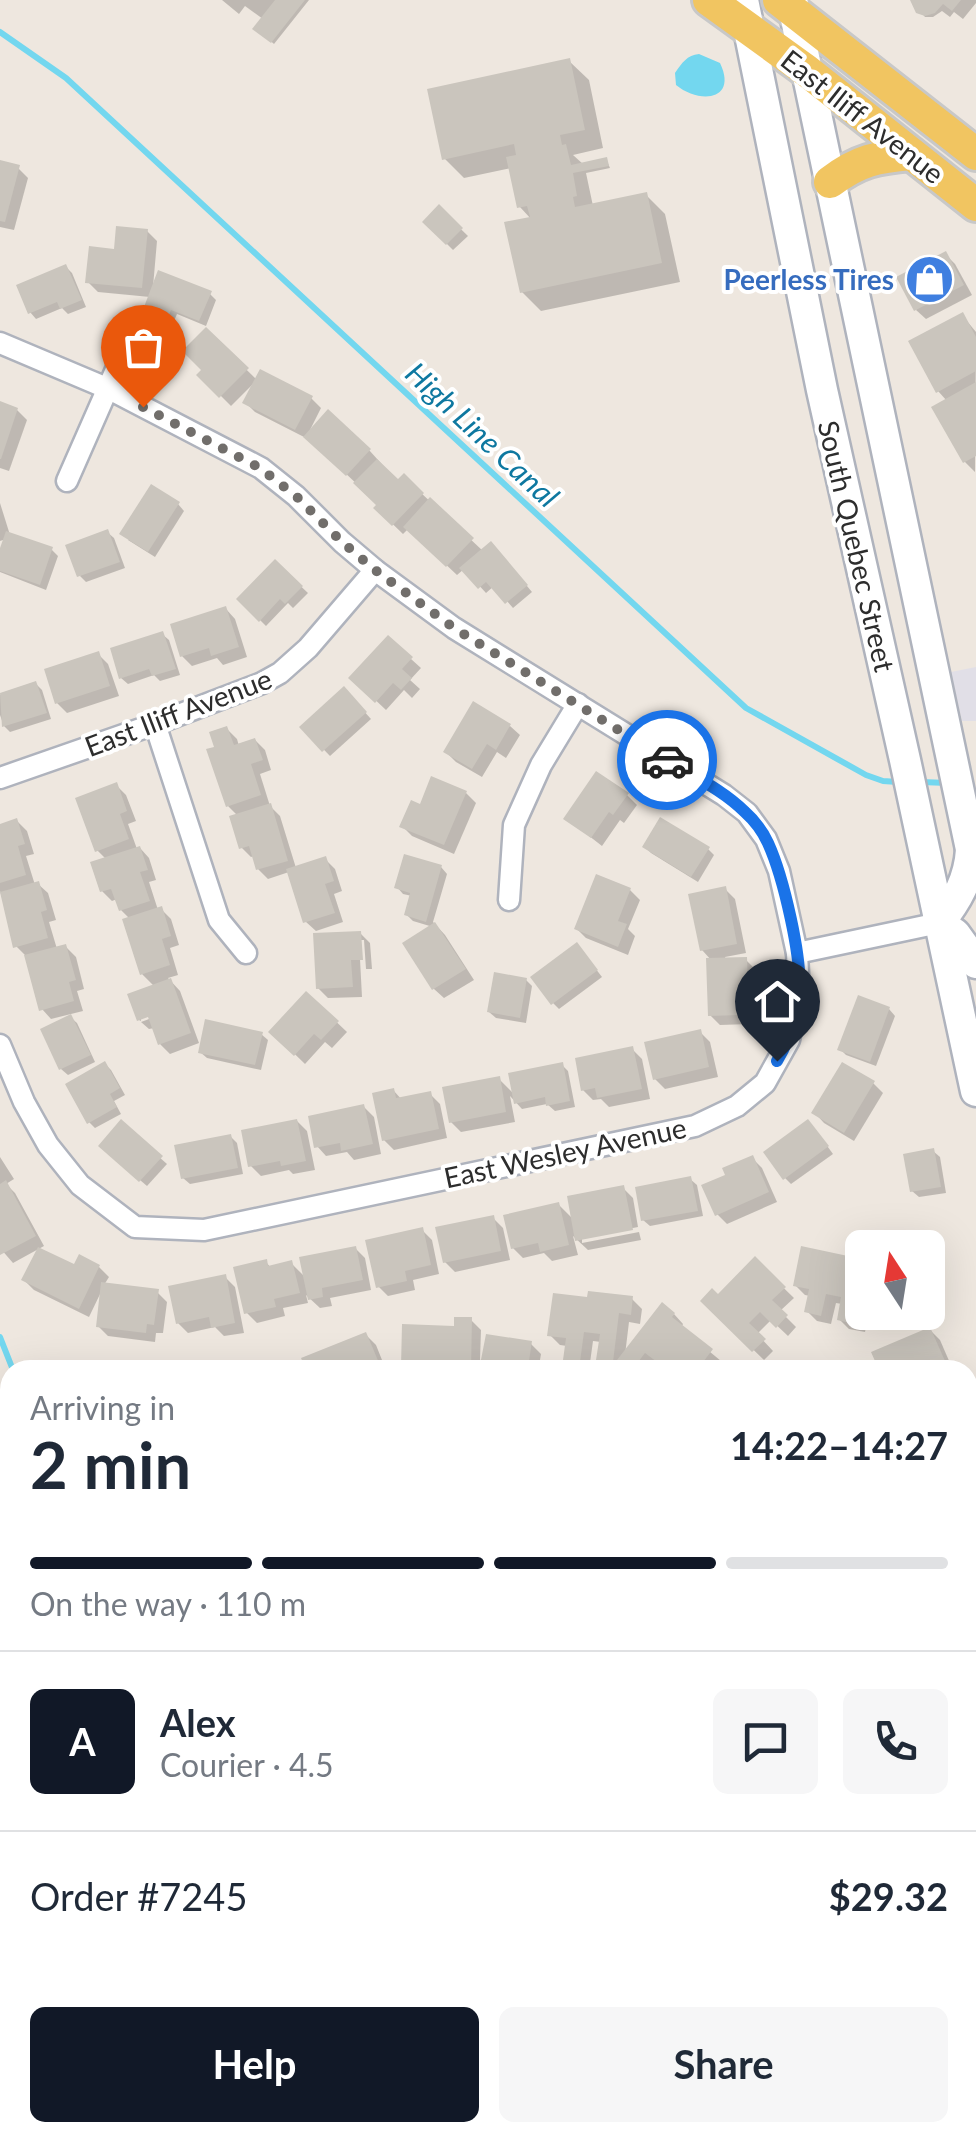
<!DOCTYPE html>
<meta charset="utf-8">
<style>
:root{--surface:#fff;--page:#f6f6f7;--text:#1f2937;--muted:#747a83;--line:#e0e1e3;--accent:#111827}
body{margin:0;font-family:Lato,sans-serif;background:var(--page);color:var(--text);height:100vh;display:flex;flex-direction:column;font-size:38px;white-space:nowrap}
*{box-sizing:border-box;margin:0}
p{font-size:32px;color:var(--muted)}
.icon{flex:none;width:55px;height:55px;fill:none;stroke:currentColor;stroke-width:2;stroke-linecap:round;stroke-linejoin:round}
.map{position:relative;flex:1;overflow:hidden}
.details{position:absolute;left:0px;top:1360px;width:978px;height:782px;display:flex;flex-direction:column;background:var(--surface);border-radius:30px 30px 0 0;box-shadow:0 10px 40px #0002}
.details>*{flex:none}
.needle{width:65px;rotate:348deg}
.fabs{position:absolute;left:845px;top:1230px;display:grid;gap:20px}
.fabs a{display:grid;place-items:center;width:100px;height:100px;border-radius:15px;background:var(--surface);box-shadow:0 10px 40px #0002;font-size:50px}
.pin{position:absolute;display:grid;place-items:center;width:85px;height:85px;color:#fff;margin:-102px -42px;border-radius:50% 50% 50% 0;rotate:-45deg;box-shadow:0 0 10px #0007}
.pin .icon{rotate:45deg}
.courier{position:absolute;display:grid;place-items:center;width:100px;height:100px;margin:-50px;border:8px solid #1a73e8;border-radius:50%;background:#fff;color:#222;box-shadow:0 2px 12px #0007}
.summary em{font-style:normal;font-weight:700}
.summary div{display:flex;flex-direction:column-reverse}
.summary{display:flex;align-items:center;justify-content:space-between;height:170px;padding:0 30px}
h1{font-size:65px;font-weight:700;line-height:75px}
.bar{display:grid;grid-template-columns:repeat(4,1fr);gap:15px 10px;align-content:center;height:120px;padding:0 30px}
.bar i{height:12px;border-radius:8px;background:var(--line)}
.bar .active{background:var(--accent)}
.bar p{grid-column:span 4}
.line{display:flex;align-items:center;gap:25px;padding:0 30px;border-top:2px solid var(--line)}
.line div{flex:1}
.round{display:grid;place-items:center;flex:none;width:105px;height:105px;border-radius:15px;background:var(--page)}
.primary-button{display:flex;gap:20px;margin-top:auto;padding:20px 30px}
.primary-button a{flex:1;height:115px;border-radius:15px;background:var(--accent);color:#fff;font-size:40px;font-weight:700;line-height:115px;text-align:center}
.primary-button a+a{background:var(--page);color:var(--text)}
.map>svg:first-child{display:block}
.industrial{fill:#e1dfe7}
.water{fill:#73d7ef}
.shadow{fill:#0003}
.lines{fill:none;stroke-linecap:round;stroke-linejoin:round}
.stream{stroke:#73d7ef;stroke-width:6}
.building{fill:#cac5bd}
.minor-casing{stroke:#afb3bd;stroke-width:25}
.secondary-casing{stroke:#afb3bd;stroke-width:35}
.primary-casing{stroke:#c8c8c8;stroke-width:38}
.minor{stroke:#fff;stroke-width:20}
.secondary{stroke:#fff;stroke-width:30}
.primary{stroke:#f1c561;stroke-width:32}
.done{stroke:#716e6b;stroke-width:10;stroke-dasharray:0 18}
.route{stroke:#1a73e8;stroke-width:12}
.labels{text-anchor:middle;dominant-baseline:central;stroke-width:8;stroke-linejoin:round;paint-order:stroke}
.street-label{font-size:28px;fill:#2d2d2d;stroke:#fff}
.shop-label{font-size:28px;font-weight:bold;fill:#366cbe;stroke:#fff;text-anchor:end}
.water-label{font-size:30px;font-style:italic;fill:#0e78a0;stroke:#fff}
</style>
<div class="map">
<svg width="976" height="2142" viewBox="0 0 976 2142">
<rect width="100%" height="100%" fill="#eee7df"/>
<polygon class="industrial" points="976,667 976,721 962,721 951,672"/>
<path class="water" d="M 699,54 L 720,63 C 738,101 699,104 676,85 L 675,73 C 682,63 687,55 699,54 Z"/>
<g class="shadow">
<polygon points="222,0 309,0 274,44 256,28 263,19 245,6 239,14"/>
<polygon points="913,0 976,0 976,3 963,19 954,12 950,17 942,11 933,17 925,17 913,3"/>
<polygon points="569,61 589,80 603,148 573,155 583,164 606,159 610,168 586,173 593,206 646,195 665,214 680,282 541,311 522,292 531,219 520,207 511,168 464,178 444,158"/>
<polygon points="0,163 18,168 28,178 14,230 0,227"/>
<polygon points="439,208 468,236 453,250 425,222"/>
<polygon points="147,231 157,241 153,287 210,294 216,300 206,326 177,314 174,321 153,312 147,306 150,297 98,292 88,282"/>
<polygon points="945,254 955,264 972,295 926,319 916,310"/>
<polygon points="66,267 72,273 86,307 68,314 62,308 36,319 30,312"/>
<polygon points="962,315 976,332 975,472 965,462 935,408 947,401 938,391"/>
<polygon points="206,330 257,380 311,398 321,408 309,432 369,450 398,482 404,477 483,551 497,550 532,592 513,608 494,586 486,593 464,569 457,575 408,529 403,534 376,508 379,505 306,436 306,438 255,412 245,402 255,382 231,406 200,375 205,370"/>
<polygon points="0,404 17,410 27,420 9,471 0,468"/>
<polygon points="0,503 10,535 52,550 58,556 46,590 0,572 0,556 6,539 0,541"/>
<polygon points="178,504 184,511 155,557 128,540"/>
<polygon points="107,532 114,538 125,568 86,582 80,576"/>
<polygon points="275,562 308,593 293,608 288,603 266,626 239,599"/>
<polygon points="226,609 235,619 247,657 223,665 217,658 192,666 182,656"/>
<polygon points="162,634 169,640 180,675 160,681 154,675 128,684 121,678"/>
<polygon points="98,654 108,664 119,696 67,713 57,703"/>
<polygon points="411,659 421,668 410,680 420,689 412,698 404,690 386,710 352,678"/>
<polygon points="36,684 42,690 51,719 10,732 4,726 0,715 0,695"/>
<polygon points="344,689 371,719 330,756 302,727"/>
<polygon points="510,726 520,735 506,758 497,752 482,777 456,762 446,752"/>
<polygon points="227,729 237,739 239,746 255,740 265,750 271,770 260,774 270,806 280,816 296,868 325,859 335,869 342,891 334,894 343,922 316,931 306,922 289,872 268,879 258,869 254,856 251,857 241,847 238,816 228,806 217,748"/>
<polygon points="116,785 126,795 136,821 128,824 137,849 140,848 149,858 156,880 149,882 158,910 161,909 171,919 179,945 170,948 178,975 168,978 180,991 199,1043 170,1054 160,1044 154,1028 149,1029 141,1022 160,1015 141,1017 141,1021 139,1020 155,987 142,974 130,919 121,910 117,899 112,901 102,891 106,859 97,850"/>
<polygon points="466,793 476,803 454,854 412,836 402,826 421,808"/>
<polygon points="627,795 637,805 624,823 620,820 602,846 566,818"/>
<polygon points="17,821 27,831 34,854 26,856 35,885 38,884 48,893 56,920 49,922 57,949 66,947 76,957 84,989 77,991 83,1011 51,1019 42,1009 26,956 16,946 0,891 0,826"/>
<polygon points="645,847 708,849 714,855 698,882 651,853"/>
<polygon points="441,867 447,874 433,922 445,935 474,980 444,998 434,989 433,927 413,921 406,914 412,896 403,894 397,887"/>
<polygon points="725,889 735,899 746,953 725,957 726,960 746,960 756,970 757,997 748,998 750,1024 720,1025 710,1015 712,961 702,950"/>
<polygon points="630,890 640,900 628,929 635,936 628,955 586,938 576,928"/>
<polygon points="360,933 370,943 372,969 366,969 364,940 359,940 362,997 328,998 318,988"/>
<polygon points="582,951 602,977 559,1009 553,1003"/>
<polygon points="526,980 532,986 526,1023 496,1018 489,1012"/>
<polygon points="307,994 347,1032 332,1048 325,1042 305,1064 272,1032"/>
<polygon points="889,1009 895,1016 876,1066 846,1055 840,1049"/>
<polygon points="70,1017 77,1023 95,1062 68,1075 61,1069"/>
<polygon points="700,1032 710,1042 718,1077 665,1089 655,1079"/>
<polygon points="261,1034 268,1040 261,1070 207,1058 200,1052"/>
<polygon points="632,1049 642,1059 650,1099 609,1107 601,1099 593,1100 583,1090"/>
<polygon points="105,1064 111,1070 125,1095 114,1101 121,1114 95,1128 89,1122"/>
<polygon points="562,1065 568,1071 575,1107 555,1111 547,1104 522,1109 510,1096 515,1122 461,1132 451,1122 499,1079 515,1095"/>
<polygon points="873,1083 883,1093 854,1141 824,1123 815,1113"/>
<polygon points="394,1091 402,1100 430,1094 440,1104 447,1138 394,1150 384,1140"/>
<polygon points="364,1107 374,1117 381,1154 354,1160 347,1152 326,1156 317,1146"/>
<polygon points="297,1121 307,1131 315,1170 293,1174 289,1170 261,1176 251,1166"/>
<polygon points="121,1123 167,1164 147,1186 107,1152"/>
<polygon points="814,1128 833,1154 791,1184 785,1178"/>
<polygon points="230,1136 237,1143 243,1174 190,1184 183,1178"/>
<polygon points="933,1151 940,1157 946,1193 919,1197 912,1191"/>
<polygon points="0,1157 14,1179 6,1184 15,1193 44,1246 13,1263 0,1248"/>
<polygon points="752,1158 762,1168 777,1202 727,1224 717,1214 728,1176"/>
<polygon points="690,1179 697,1185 703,1216 650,1226 643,1220"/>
<polygon points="623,1188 633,1198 638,1227 582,1238 582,1243 639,1232 641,1240 588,1250 573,1236 578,1255 552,1261 544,1253 523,1258 513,1248 559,1205 574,1220"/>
<polygon points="493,1218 503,1228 510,1260 455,1272 445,1262"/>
<polygon points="422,1230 432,1240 439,1274 413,1280 415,1290 388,1296 378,1286"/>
<polygon points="355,1248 365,1258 371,1290 330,1298 332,1306 320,1308 306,1295 308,1303 283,1308 285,1316 257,1323 247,1313 266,1262 271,1268 291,1263 306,1278"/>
<polygon points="803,1249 862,1261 862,1312 869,1312 865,1332 849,1329 839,1319 842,1304 836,1303 831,1324 817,1321 807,1311 810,1296 805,1295 795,1285"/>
<polygon points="755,1260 794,1298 780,1311 796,1327 788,1336 771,1320 757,1334 773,1351 764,1360 703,1301 718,1297"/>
<polygon points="99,1267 109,1277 104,1285 157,1292 167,1302 163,1333 156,1333 155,1342 108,1336 98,1326 102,1290 89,1317 34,1290 24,1280 75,1268"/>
<polygon points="225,1277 235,1287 244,1333 224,1336 215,1327 188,1333 178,1323"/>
<polygon points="632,1299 642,1309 640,1324 629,1322 625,1355 674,1314 683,1324 681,1328 721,1361 714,1370 631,1370 624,1363 623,1370 609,1369 599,1359 601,1342 593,1341 589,1370 576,1369 566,1359 567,1346 560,1345 550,1335 589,1300"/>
<polygon points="471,1320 481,1330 480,1360 531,1344 541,1354 539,1366 551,1370 408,1370 403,1366"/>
<polygon points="930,1330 940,1340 953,1370 882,1370"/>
<polygon points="366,1335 376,1345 386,1370 308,1370"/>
<polygon points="282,1365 295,1365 300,1370 282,1370"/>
<polygon points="968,1381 976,1396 976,1401 968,1405"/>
<polygon points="0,1857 10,1863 10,1893 0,1910"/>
<polygon points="10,1905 10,1925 3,1907"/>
<polygon points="0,2032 10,2052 10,2074 5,2076 9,2086 0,2090"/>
<polygon points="968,2085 976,2091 976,2142 938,2142 931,2135 968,2132"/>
<polygon points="79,2132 152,2132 150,2142 86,2142 79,2135"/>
<polygon points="411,2132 482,2132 471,2142 419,2142"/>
<polygon points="490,2132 491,2132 501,2142 479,2142"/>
<polygon points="543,2134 557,2140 559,2142 540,2142"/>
</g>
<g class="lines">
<g class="stream">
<polyline points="0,32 66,78 746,708 866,775 883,781 898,782"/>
<polyline points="921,782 948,783"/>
<polyline points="0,1337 13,1370"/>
<polyline points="968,1594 976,1591"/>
<polyline points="297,2132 304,2142"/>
</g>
</g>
<g class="building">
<polygon points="275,0 305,0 271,43 252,29"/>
<polygon points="910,0 961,0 952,11 943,4 935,13 925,16 916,13"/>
<polygon points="570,58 585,130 560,135 562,145 566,144 571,165 607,157 609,166 573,173 577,196 573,197 575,207 647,192 662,263 520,293 504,222 530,217 527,206 517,208 506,157 516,155 514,144 442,160 427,89"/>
<polygon points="0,160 20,165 5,222 0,221"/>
<polygon points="439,204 463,228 446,245 422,222"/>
<polygon points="116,226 148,229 142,288 85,283 89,246 114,249"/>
<polygon points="946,251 964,285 914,311 896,277"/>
<polygon points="66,264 82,300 60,309 57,302 28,314 16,285"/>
<polygon points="158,270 212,291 199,321 171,310 168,317 144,307"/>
<polygon points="963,312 976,337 976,371 936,393 908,341"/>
<polygon points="206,327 249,368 219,398 196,375 201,370 182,351"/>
<polygon points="260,369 313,396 295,430 242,403"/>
<polygon points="976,382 976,456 963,463 931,407"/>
<polygon points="0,401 18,408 1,459 0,459"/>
<polygon points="328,409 371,449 346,476 303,437"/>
<polygon points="377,459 398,479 404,473 424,493 392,526 373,508 376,505 353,483"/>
<polygon points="151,484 180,502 148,552 119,534"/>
<polygon points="430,497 474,538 446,567 403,527"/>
<polygon points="108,529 120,562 77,577 65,545"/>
<polygon points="6,531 53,547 40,585 0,571 0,548"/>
<polygon points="491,541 528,585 505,604 486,582 478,589 459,568"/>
<polygon points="275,559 303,586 285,604 280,599 259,622 236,599"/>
<polygon points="226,606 239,647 211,656 209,648 180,657 170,624"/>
<polygon points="163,631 176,669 152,676 149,669 119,679 110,648"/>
<polygon points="388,635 413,657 402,669 412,678 401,690 393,683 375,703 348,678"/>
<polygon points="99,651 110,686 55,704 44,669"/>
<polygon points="36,681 47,713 2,727 0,693"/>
<polygon points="344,686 367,712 322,752 299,727"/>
<polygon points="473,701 511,724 496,750 487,744 472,769 443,752"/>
<polygon points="227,726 234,745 255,738 263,760 251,764 261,795 226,807 206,749 214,747 209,732"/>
<polygon points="596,771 629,793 613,815 609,812 591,838 563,819"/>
<polygon points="431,776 467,791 444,845 399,827 411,800 420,804"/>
<polygon points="117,782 127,811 120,814 129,839 95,852 75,798"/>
<polygon points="271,803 288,861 256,870 249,846 239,849 229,816"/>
<polygon points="660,817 710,847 691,877 642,847"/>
<polygon points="17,818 25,844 18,846 26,875 0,883 0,824"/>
<polygon points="140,846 148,870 140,872 150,901 119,911 111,889 100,892 90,862"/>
<polygon points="404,854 442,865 426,922 404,915 410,893 394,888"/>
<polygon points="326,856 334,881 325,884 335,913 303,923 286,869"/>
<polygon points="596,874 631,888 618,921 627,924 618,947 574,929"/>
<polygon points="39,881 47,910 41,912 48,938 13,948 0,892"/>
<polygon points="726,886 737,944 700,951 688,894"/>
<polygon points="162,906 171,936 162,939 170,965 140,975 122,919"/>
<polygon points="435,922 466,969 432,990 402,943"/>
<polygon points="361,931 363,960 351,960 353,987 316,989 313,933"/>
<polygon points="577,942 598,970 551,1005 530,977"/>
<polygon points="66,944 76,980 69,982 74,1001 39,1011 24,955"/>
<polygon points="747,957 748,988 740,988 741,1015 708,1016 706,958"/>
<polygon points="494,972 527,978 520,1018 487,1012"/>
<polygon points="171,978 191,1033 158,1045 148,1017 137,1021 127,994"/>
<polygon points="306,991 339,1021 321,1040 314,1034 294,1056 268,1032"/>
<polygon points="858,995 890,1007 870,1062 837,1050"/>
<polygon points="71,1014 91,1055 59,1070 40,1029"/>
<polygon points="205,1019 263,1032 255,1065 198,1053"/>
<polygon points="701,1029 709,1067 653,1080 644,1042"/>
<polygon points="633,1046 642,1089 597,1098 595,1088 581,1091 575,1058"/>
<polygon points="105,1061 120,1088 110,1094 117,1107 87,1124 65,1084"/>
<polygon points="563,1062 570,1101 546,1106 545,1097 514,1104 508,1073"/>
<polygon points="842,1062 875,1081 844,1133 811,1113"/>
<polygon points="500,1076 506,1112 449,1123 442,1087"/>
<polygon points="394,1088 396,1098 431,1091 439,1129 382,1141 372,1093"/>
<polygon points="364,1104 373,1144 341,1151 340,1143 314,1148 308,1116"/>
<polygon points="121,1119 163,1156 139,1182 98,1146"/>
<polygon points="297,1119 306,1161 281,1166 280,1161 248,1167 241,1130"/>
<polygon points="808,1119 829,1146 783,1180 763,1152"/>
<polygon points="231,1134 238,1168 181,1179 174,1145"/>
<polygon points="934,1148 941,1187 910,1192 903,1154"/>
<polygon points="753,1155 769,1192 715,1216 701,1185 725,1175 722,1168"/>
<polygon points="691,1176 698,1211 641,1221 635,1187"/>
<polygon points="6,1180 36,1236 0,1255 0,1184"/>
<polygon points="624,1185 633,1230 575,1241 567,1196"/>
<polygon points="559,1202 569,1245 540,1252 538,1243 511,1249 503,1215"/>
<polygon points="494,1215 501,1251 443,1263 435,1227"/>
<polygon points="423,1227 431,1265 405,1271 407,1281 376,1288 365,1240"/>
<polygon points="356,1246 363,1280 322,1288 323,1297 308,1300 299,1257"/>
<polygon points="801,1246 862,1259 862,1290 855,1324 837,1320 841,1297 826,1294 821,1316 804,1312 809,1289 793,1286"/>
<polygon points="38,1247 74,1264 79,1254 100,1265 79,1309 21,1280"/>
<polygon points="755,1256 786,1287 772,1300 788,1315 776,1328 760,1312 749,1323 766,1339 752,1352 700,1301 712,1288 718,1294"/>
<polygon points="267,1259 268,1266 292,1260 300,1293 274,1299 276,1307 244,1314 233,1267"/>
<polygon points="226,1274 235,1323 211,1328 209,1317 176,1324 168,1286"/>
<polygon points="101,1282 159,1289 154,1325 147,1324 146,1333 96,1327"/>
<polygon points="588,1291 633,1296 631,1315 619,1313 613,1362 596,1360 600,1334 584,1332 580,1362 563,1360 566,1338 547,1336 553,1293 587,1297"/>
<polygon points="662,1302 675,1313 672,1317 713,1349 697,1370 651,1370 657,1362 645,1353 632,1370 617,1360"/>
<polygon points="454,1317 472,1317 471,1370 419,1370 419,1367 401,1367 402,1324 454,1326"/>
<polygon points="930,1327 949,1370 904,1370 901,1363 886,1370 879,1370 871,1352"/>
<polygon points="366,1332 382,1370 306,1370 301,1358"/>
<polygon points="486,1334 532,1341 529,1361 550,1365 549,1370 479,1370"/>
<polygon points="968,2083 971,2083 972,2113 976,2113 976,2142 936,2142 936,2136 928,2136 928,2132 968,2132"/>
<polygon points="15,2132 40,2132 46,2142 11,2142 18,2138"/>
<polygon points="77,2132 141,2132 139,2142 104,2142 76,2136"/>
<polygon points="407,2132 461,2132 469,2142 416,2142"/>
</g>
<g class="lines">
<defs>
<g id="minor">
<polyline points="0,343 109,389 261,468 296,496 342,542 375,570 454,628 724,795 747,813 766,839 779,871 797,953 799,993 789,1040 765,1083 737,1106 695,1126 204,1230 135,1227 80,1185 48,1145 24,1102 0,1045"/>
<polyline points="67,481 122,356"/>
<polyline points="155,724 219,920 246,953"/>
<polyline points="0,778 155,724 262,683 280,673 308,648 375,570"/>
<polyline points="509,900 514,825 541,765 578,704"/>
<polyline points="797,953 939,923"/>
<polyline points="968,1431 976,1429"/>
<polyline points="968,1453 976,1451"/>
<polyline points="968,2007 976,2002"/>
</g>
<g id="secondary">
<polyline points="743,0 822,390 905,760 976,1091"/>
<polyline points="792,0 976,873"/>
<path d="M 971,850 C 969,880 957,900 939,923 L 955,934 L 976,963"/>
</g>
<g id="primary">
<polyline points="709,0 807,71 976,205"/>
<polyline points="779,0 976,154"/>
<path d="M 830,182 C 859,160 877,157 911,154"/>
</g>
</defs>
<use href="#minor" class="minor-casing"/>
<use href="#secondary" class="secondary-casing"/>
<use href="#primary" class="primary-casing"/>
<use href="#minor" class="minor"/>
<use href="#secondary" class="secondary"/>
<use href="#primary" class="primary"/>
</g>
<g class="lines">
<polyline class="done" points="143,407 260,468 296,496 342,542 375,570 454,628 667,760"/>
<path class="route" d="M 667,760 C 693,776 723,790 745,812 C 754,820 763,832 768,843 C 783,876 803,959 799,995 C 796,1019 789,1041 777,1061"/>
</g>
<defs>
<symbol id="shop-disc" viewBox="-11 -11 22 22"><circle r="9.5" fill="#3f7fe0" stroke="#fff"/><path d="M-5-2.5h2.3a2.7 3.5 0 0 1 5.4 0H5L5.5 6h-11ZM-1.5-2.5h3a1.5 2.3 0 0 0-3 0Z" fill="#fff"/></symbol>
</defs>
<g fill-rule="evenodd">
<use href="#shop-disc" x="902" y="252" width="55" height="55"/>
</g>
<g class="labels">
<g class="street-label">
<text transform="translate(863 116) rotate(38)">East Iliff Avenue</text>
<text transform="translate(857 546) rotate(77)">South Quebec Street</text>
<text transform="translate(178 712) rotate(-21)">East Iliff Avenue</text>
<text transform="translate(565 1152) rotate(-12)">East Wesley Avenue</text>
</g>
<g class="shop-label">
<text x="894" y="279">Peerless Tires</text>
</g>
<g class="water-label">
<text transform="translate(483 434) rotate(43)">High Line Canal</text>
</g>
</g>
</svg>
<div class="fabs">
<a><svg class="needle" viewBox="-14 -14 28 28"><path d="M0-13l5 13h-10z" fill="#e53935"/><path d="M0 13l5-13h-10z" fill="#747a83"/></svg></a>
</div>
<div class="pin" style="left:143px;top:407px;background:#ea580c"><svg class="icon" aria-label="bag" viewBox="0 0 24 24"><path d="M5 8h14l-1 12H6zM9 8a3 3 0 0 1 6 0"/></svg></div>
<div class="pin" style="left:777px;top:1061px;background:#1f2937"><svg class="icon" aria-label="home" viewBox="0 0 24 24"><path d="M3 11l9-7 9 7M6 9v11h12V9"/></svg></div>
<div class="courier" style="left:667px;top:760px"><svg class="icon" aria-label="car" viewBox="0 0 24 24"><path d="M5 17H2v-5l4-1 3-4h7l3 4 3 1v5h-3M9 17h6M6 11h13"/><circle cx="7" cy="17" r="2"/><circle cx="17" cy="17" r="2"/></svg></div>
<section class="details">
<div class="summary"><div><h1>2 min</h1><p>Arriving in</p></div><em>14:22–14:27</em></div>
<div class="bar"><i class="active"></i><i class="active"></i><i class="active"></i><i></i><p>On the way · 110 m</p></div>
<div class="line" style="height:180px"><b class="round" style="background:var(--accent);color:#fff">A</b><div><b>Alex</b><p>Courier · 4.5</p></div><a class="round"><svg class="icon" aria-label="chat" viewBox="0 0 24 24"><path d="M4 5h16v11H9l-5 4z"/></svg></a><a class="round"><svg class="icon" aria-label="phone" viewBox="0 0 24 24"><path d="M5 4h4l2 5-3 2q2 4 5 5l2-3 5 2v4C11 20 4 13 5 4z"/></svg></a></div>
<div class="line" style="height:130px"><div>Order #7245</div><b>$29.32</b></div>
<div class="primary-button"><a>Help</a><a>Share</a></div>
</section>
</div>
